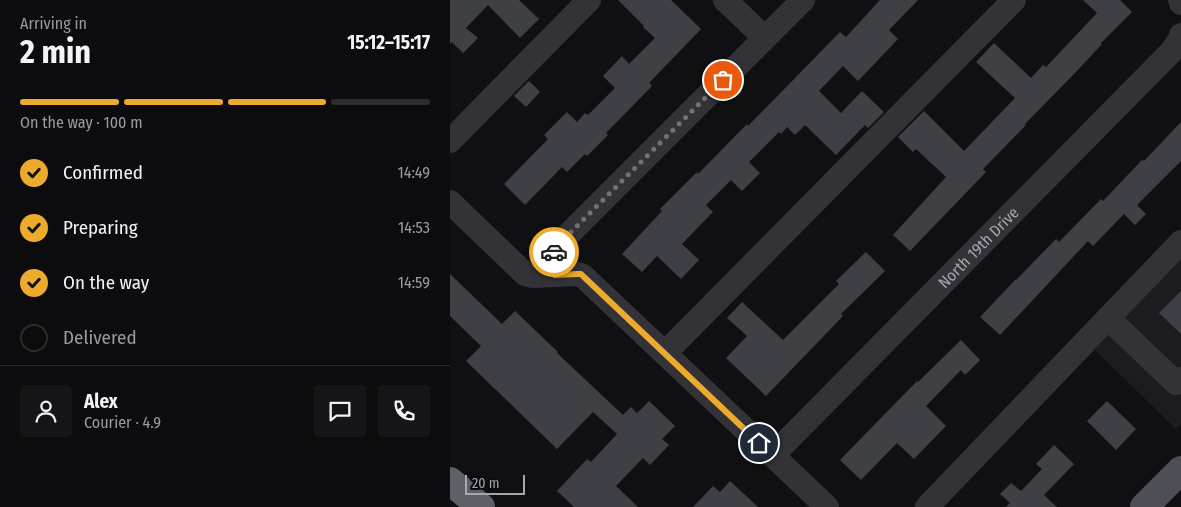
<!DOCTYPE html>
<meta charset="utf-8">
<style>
:root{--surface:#0c0c0e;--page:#151517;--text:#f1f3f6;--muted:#9a9b9e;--line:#2c2c2e;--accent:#edab2d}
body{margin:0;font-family:"Fira Sans Condensed",sans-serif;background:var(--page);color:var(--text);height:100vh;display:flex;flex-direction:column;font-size:19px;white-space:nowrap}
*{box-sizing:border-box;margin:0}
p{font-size:16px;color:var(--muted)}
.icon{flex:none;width:28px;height:28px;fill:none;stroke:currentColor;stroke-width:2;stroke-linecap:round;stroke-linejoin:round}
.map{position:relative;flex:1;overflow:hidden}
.side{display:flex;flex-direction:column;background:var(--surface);width:450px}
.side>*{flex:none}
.scale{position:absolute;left:15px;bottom:12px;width:60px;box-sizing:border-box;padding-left:5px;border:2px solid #a2a7b2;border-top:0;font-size:14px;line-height:18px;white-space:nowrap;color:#a2a7b2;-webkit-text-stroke:4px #0b0b0d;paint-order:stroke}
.pin{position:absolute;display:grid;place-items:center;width:42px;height:42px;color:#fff;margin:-21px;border:2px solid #fff;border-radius:50%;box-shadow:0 1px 5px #0007}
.courier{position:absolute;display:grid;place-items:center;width:50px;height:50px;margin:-25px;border:4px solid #edab2d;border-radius:50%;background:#fff;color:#222;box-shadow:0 1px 6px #0007}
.head em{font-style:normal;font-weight:700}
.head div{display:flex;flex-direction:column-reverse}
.head{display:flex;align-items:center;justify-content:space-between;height:85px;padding:0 20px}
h1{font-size:32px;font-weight:700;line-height:38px}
.bar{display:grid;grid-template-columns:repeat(4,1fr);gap:8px 5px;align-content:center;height:60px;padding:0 20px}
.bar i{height:6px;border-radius:4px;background:var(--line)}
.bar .on{background:var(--accent)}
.bar p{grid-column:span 4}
.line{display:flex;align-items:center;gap:12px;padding:0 20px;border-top:1px solid var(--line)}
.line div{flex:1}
.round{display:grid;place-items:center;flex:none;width:52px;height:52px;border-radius:5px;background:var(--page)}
ol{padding:0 20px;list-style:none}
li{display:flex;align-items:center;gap:15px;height:55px}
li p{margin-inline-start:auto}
li .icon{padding:5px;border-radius:50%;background:var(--accent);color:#111;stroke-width:4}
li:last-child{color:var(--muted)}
li i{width:28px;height:28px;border:2px solid var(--line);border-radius:50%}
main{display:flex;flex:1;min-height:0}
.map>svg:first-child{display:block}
.built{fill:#1c1c1f}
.building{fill:#3f4045}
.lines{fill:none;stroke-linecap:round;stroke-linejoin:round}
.minor{stroke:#323237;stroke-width:24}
.major{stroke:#4e4f56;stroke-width:28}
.highway{stroke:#5e6068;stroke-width:28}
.done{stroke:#6f727a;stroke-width:5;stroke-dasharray:0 9}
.route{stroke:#edab2d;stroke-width:6}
.labels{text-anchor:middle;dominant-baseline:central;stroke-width:4;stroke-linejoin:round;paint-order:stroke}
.street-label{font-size:16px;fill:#a2a7b2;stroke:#0b0b0d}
</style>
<main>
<section class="side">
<div class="head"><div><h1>2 min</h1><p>Arriving in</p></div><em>15:12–15:17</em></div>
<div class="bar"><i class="on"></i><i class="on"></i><i class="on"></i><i></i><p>On the way · 100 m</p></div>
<ol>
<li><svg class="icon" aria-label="check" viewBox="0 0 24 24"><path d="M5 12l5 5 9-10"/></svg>Confirmed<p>14:49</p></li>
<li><svg class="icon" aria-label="check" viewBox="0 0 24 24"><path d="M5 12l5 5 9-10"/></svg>Preparing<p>14:53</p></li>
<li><svg class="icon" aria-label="check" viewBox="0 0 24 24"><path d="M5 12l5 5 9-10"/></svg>On the way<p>14:59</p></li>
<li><i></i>Delivered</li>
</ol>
<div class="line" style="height:90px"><a class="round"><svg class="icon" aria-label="person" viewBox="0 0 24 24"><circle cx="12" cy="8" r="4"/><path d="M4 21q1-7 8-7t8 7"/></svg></a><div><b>Alex</b><p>Courier · 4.9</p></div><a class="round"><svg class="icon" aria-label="chat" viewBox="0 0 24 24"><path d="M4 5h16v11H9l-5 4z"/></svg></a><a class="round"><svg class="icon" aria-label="phone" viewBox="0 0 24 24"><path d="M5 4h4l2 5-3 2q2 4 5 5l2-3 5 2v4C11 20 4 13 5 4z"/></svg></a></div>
</section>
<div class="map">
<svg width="731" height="507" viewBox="0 0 731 507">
<rect width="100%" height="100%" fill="#101012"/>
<polygon class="built" points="731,258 731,424 726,429 645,350"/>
<g class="building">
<polygon points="0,0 69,0 89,19 70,38 38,5 16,28 28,38 13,53 2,42 0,44"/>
<polygon points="168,0 221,0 251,29 199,83 202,86 156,133 158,135 137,156 135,154 117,172 112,167 75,205 54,184 98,139 94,135 117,112 127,122 135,113 138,115 165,88 153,76 172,56 179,64 205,38 193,27 194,26"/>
<polygon points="430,0 468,0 439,30 448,39 408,81 393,66 369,91 391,113 412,91 434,112 418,128 415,125 386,155 355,125 345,135 337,127 331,134 329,132 299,162 310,173 292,191 281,180 256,205 263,212 232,244 249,260 231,279 207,256 192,272 172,254 212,211 210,209 247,172 248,174 297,124 298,126 390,32 396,37"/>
<polygon points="633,0 670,0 682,12 651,43 652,44 624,74 575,124 576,125 533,169 536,172 460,251 443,235 496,177 466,149 463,152 448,137 474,111 514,151 565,98 526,62 544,43 581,78 593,65 596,67 647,13"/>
<polygon points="79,81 90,92 76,107 64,96"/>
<polygon points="731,122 731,161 687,205 696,214 685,225 674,214 643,246 638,241 550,335 530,317 566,279 566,280 606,239 609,242 651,199 653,201 692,160 694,161"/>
<polygon points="416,252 435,271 391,314 393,316 316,396 276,358 297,336 277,318 292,302 333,340 389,284 386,281"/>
<polygon points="0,274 52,324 65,311 108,352 107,353 173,415 181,407 187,413 199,401 225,426 212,439 219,445 200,465 193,458 166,486 188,507 124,507 107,491 137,459 141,462 167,434 143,412 107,449 16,361 31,346 0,316"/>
<polygon points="731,291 731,334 709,313"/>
<polygon points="511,340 530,360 515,375 511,370 476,406 496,426 464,459 447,443 411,480 390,460 467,381 468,382"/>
<polygon points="657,401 686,429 666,450 637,421"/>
<polygon points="604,445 624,464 594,495 607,507 556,507 560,503 550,494 561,483 571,491 592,469 586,464"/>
<polygon points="280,481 308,507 243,507 263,486 270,492"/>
</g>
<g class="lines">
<g class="minor">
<polyline points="275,0 315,38"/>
<polyline points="730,0 731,3"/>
<polyline points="0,141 139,0"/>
<polyline points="0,202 75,274 82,276 127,274 131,275 134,277 377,507"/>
<polyline points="105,275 104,249 353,0"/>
<polyline points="658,318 726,383 731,379"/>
<polyline points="215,353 564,0"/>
<path id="s1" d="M 323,455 L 722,51 L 730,39 L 731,35"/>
<polyline points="477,507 731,242"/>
</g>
<polyline class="major" points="694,507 731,470"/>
<polyline class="highway" points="0,481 31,507"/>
</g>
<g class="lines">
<polyline class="done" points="104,252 104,249 273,80"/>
<polyline class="route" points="104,252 105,275 127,274 131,274 134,277 309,443"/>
</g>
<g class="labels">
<g class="street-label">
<text stroke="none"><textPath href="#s1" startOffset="292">North 19th Drive</textPath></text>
</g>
</g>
</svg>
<div class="scale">20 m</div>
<div class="pin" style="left:273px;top:80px;background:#ea580c"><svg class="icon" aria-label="bag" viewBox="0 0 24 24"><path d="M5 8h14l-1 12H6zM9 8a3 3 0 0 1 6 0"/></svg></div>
<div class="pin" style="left:309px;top:443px;background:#1f2937"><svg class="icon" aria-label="home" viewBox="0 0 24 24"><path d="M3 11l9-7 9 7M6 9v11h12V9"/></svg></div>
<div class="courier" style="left:104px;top:252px"><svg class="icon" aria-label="car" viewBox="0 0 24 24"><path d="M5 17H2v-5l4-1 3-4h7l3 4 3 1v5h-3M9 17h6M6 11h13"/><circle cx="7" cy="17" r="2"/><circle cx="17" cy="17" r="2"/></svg></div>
</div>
</main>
